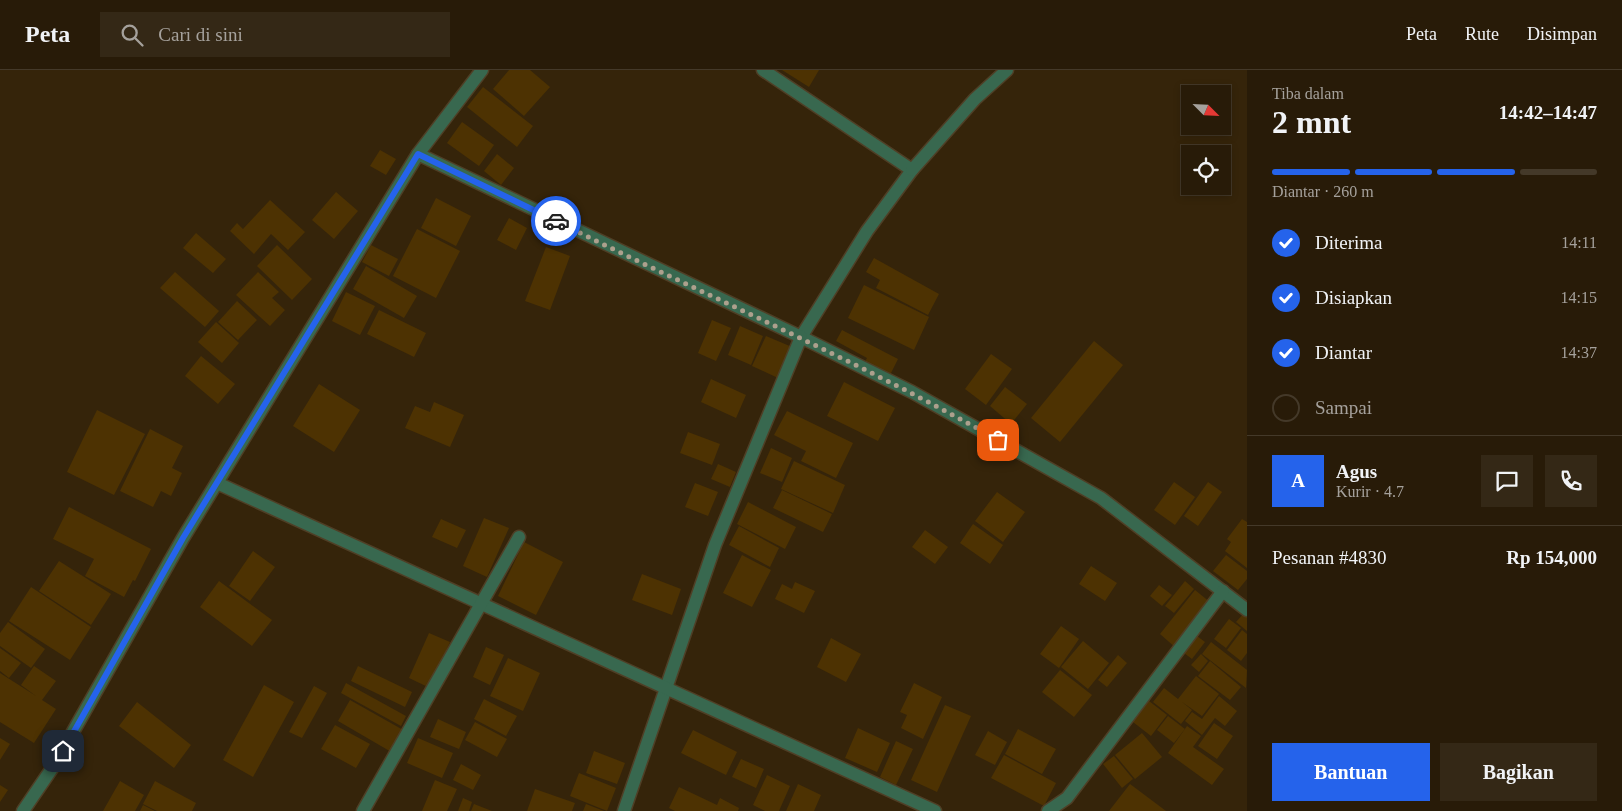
<!DOCTYPE html>
<html lang="id">
<meta charset="utf-8">
<style>
:root{--surface:#281b08;--page:#342816;--text:#f1f3f6;--muted:#a5a19c;--line:#443929;--accent:#2563eb}
body{margin:0;font-family:"Times New Roman",serif;background:var(--page);color:var(--text);height:100vh;display:flex;flex-direction:column;font-size:19px;white-space:nowrap}
*{box-sizing:border-box;margin:0}
p{font-size:16px;color:var(--muted)}
.icon{flex:none;width:28px;height:28px;fill:none;stroke:currentColor;stroke-width:2;stroke-linecap:round;stroke-linejoin:round}
.map{position:relative;flex:1;overflow:hidden}
.side{display:flex;flex-direction:column;background:var(--surface);width:375px}
.side>*{flex:none}
.needle{width:32px;rotate:114deg}
.buttons{position:absolute;left:1181px;top:15px;display:grid;gap:10px}
.buttons a{display:grid;place-items:center;width:50px;height:50px;border-radius:0px;background:var(--surface);box-shadow:0 2px 8px #0003,0 0 0 1px var(--line);font-size:25px}
.pin{position:absolute;display:grid;place-items:center;width:42px;height:42px;color:#fff;margin:-21px;border-radius:10px;box-shadow:0 2px 8px #0006}
.courier{position:absolute;display:grid;place-items:center;width:50px;height:50px;margin:-25px;border:4px solid #2563eb;border-radius:50%;background:#fff;color:#222;box-shadow:0 1px 6px #0007}
.head em{font-style:normal;font-weight:600}
.head div{display:flex;flex-direction:column-reverse}
.head{display:flex;align-items:center;justify-content:space-between;height:85px;padding:0 25px}
h1{font-size:32px;font-weight:600;line-height:38px}
.bar{display:grid;grid-template-columns:repeat(4,1fr);gap:8px 5px;align-content:center;height:60px;padding:0 25px}
.bar i{height:6px;border-radius:4px;background:var(--line)}
.bar .on{background:var(--accent)}
.bar p{grid-column:span 4}
.line{display:flex;align-items:center;gap:12px;padding:0 25px;border-top:1px solid var(--line)}
.line div{flex:1}
.round{display:grid;place-items:center;flex:none;width:52px;height:52px;border-radius:0px;background:var(--page)}
ol{padding:0 25px;list-style:none}
li{display:flex;align-items:center;gap:15px;height:55px}
li p{margin-inline-start:auto}
li .icon{padding:5px;border-radius:50%;background:var(--accent);color:#fff;stroke-width:4}
li:last-child{color:var(--muted)}
li i{width:28px;height:28px;border:2px solid var(--line);border-radius:50%}
.action{display:flex;gap:10px;margin-top:auto;padding:10px 25px}
.action a{flex:1;height:58px;border-radius:0px;background:var(--accent);color:#fff;font-size:20px;font-weight:600;line-height:58px;text-align:center}
.action a+a{background:var(--page);color:var(--text)}
header{display:flex;align-items:center;gap:30px;box-sizing:border-box;height:70px;padding:0 25px;background:var(--surface);border-bottom:1px solid var(--line)}
header strong{font-size:24px}
nav{display:flex;gap:28px;margin-inline-start:auto;font-size:18px}
.search{width:350px;height:45px;background:var(--page);display:flex;align-items:center;gap:12px;box-sizing:border-box;padding:0 18px;border-radius:0px;color:var(--muted);font-size:19px}
main{display:flex;flex:1;min-height:0}
.map>svg:first-child{display:block}
.building{fill:#4d3202}
.lines{fill:none;stroke-linecap:round;stroke-linejoin:round}
.minor-casing{stroke:#4f3f26;stroke-width:15}
.minor{stroke:#38684f;stroke-width:12}
.done{stroke:#ada08d;stroke-width:5;stroke-dasharray:0 9}
.route{stroke:#2563eb;stroke-width:6}
</style>
<header>
<strong>Peta</strong>
<div class="search"><svg class="icon" aria-label="search" viewBox="0 0 24 24"><circle cx="10" cy="10" r="6"/><path d="M15 15l6 6"/></svg>Cari di sini</div>
<nav><a>Peta</a><a>Rute</a><a>Disimpan</a></nav>
</header>
<main>
<div class="map">
<svg width="1247" height="741" viewBox="0 0 1247 741">
<rect width="100%" height="100%" fill="#35240a"/>
<g class="building">
<polygon points="509,0 530,0 550,17 524,46 493,19"/>
<polygon points="782,0 819,0 809,17"/>
<polygon points="483,17 533,56 517,77 467,37"/>
<polygon points="462,52 494,75 479,96 447,73"/>
<polygon points="380,80 396,89 386,105 370,96"/>
<polygon points="497,84 514,98 501,115 484,101"/>
<polygon points="336,122 358,141 334,169 312,150"/>
<polygon points="436,128 471,146 456,176 421,158"/>
<polygon points="270,130 305,162 288,180 271,164 254,184 230,161 237,153 243,159"/>
<polygon points="509,148 527,158 516,180 497,170"/>
<polygon points="417,159 460,181 436,228 393,206"/>
<polygon points="196,163 226,189 213,203 183,178"/>
<polygon points="277,175 312,209 292,230 257,196"/>
<polygon points="371,175 398,189 389,206 362,192"/>
<polygon points="546,177 570,186 550,240 525,231"/>
<polygon points="874,188 939,224 928,245 876,218 880,210 866,202"/>
<polygon points="366,196 417,226 404,248 353,219"/>
<polygon points="175,202 219,241 205,257 160,218"/>
<polygon points="258,202 279,222 272,228 285,240 270,256 236,225"/>
<polygon points="864,215 929,247 914,280 848,248"/>
<polygon points="346,222 375,236 360,265 332,251"/>
<polygon points="237,231 257,250 238,270 218,252"/>
<polygon points="379,240 426,263 414,287 367,264"/>
<polygon points="712,250 731,258 716,291 698,283"/>
<polygon points="216,252 239,273 222,293 198,272"/>
<polygon points="740,256 763,266 751,295 728,285"/>
<polygon points="842,260 898,289 888,309 863,296 867,288 836,271"/>
<polygon points="766,266 792,277 778,308 752,296"/>
<polygon points="1094,271 1123,295 1060,372 1031,348"/>
<polygon points="991,284 1012,299 986,335 965,319"/>
<polygon points="201,286 235,314 218,334 185,306"/>
<polygon points="711,309 746,325 736,348 701,332"/>
<polygon points="844,312 895,338 878,371 827,346"/>
<polygon points="319,314 360,340 334,382 293,356"/>
<polygon points="1005,317 1027,334 1011,354 990,336"/>
<polygon points="434,332 464,345 450,377 405,358 415,336 430,342"/>
<polygon points="97,340 145,364 114,425 67,402"/>
<polygon points="787,341 853,373 836,408 801,391 806,381 774,365"/>
<polygon points="150,359 183,376 172,398 182,403 171,426 161,421 153,437 120,421"/>
<polygon points="688,362 720,374 712,395 680,383"/>
<polygon points="771,378 792,388 782,412 760,403"/>
<polygon points="794,391 845,415 833,443 781,419"/>
<polygon points="718,394 736,402 730,417 711,409"/>
<polygon points="1174,412 1195,427 1175,455 1154,440"/>
<polygon points="1208,412 1222,422 1198,456 1184,446"/>
<polygon points="695,413 718,422 708,446 685,437"/>
<polygon points="782,420 832,444 823,462 773,438"/>
<polygon points="997,422 1025,442 1003,472 975,451"/>
<polygon points="748,432 796,457 785,479 737,454"/>
<polygon points="69,437 151,479 135,511 133,510 124,527 85,506 94,489 53,469"/>
<polygon points="484,448 509,458 487,507 463,496"/>
<polygon points="441,449 466,460 457,478 432,467"/>
<polygon points="1242,449 1247,452 1247,498 1225,481 1231,472 1227,469"/>
<polygon points="973,454 1003,475 990,494 960,473"/>
<polygon points="739,456 779,478 770,497 729,475"/>
<polygon points="925,460 948,477 935,494 912,477"/>
<polygon points="524,472 563,492 536,545 498,526"/>
<polygon points="253,481 275,497 250,531 229,516"/>
<polygon points="742,485 771,500 752,537 723,523"/>
<polygon points="1226,485 1247,501 1247,509 1238,520 1213,501"/>
<polygon points="59,491 111,524 91,555 39,521"/>
<polygon points="1091,496 1117,513 1105,531 1079,514"/>
<polygon points="642,504 681,519 672,545 632,530"/>
<polygon points="219,511 272,550 252,576 200,537"/>
<polygon points="1185,511 1194,519 1174,543 1165,536"/>
<polygon points="795,512 815,521 804,543 775,529 782,514 792,519"/>
<polygon points="1159,515 1172,525 1162,536 1150,526"/>
<polygon points="31,517 91,557 70,590 9,551"/>
<polygon points="1195,520 1211,533 1176,578 1160,564"/>
<polygon points="1244,543 1247,545 1247,561 1236,552"/>
<polygon points="1229,549 1241,558 1226,578 1214,569"/>
<polygon points="8,552 45,579 31,598 0,576 0,563"/>
<polygon points="1061,556 1079,569 1059,598 1040,584"/>
<polygon points="1242,560 1247,564 1247,583 1241,591 1227,580"/>
<polygon points="429,563 450,572 430,618 409,608"/>
<polygon points="1193,563 1205,572 1192,589 1180,580"/>
<polygon points="831,568 861,584 846,612 817,597"/>
<polygon points="1083,571 1109,593 1088,619 1061,597"/>
<polygon points="1211,572 1247,600 1246,618 1202,584"/>
<polygon points="486,577 504,585 490,615 473,607"/>
<polygon points="0,578 21,593 9,608 0,601"/>
<polygon points="1201,584 1208,591 1199,602 1191,595"/>
<polygon points="1118,585 1127,593 1107,617 1098,610"/>
<polygon points="508,588 540,603 523,641 490,626"/>
<polygon points="1210,591 1241,617 1230,630 1198,606"/>
<polygon points="34,596 56,611 42,630 56,639 34,673 0,652 0,603 36,626 21,615"/>
<polygon points="358,596 412,622 405,637 351,611"/>
<polygon points="1060,600 1092,625 1074,647 1042,622"/>
<polygon points="1196,606 1219,624 1202,646 1182,632 1192,640 1181,654 1153,632 1164,618 1178,629"/>
<polygon points="346,613 406,646 401,656 341,623"/>
<polygon points="914,613 942,627 923,669 901,658 907,645 900,642"/>
<polygon points="264,615 294,632 253,707 223,690"/>
<polygon points="314,616 327,623 302,668 289,662"/>
<polygon points="1219,626 1237,641 1225,656 1215,648 1202,665 1185,651 1192,642 1202,649"/>
<polygon points="484,629 517,646 506,666 474,649"/>
<polygon points="350,630 405,661 393,683 338,651"/>
<polygon points="1149,631 1167,645 1151,666 1133,652"/>
<polygon points="137,632 191,675 174,698 119,656"/>
<polygon points="945,635 971,646 937,722 911,710"/>
<polygon points="1168,646 1185,659 1174,673 1157,660"/>
<polygon points="438,649 466,662 459,679 430,667"/>
<polygon points="475,652 507,669 497,687 465,670"/>
<polygon points="1214,653 1233,666 1217,689 1198,676"/>
<polygon points="335,655 370,674 356,698 321,679"/>
<polygon points="1187,656 1201,666 1193,677 1224,699 1212,715 1168,683"/>
<polygon points="858,658 890,673 877,702 845,688"/>
<polygon points="1018,659 1056,679 1042,704 1005,684"/>
<polygon points="693,660 737,682 726,705 681,683"/>
<polygon points="988,661 1007,672 995,695 975,685"/>
<polygon points="1142,663 1162,687 1135,709 1115,685"/>
<polygon points="0,668 10,674 0,690"/>
<polygon points="418,668 453,683 442,708 407,693"/>
<polygon points="896,671 913,679 896,715 880,707"/>
<polygon points="594,681 625,693 617,714 586,703"/>
<polygon points="1004,685 1056,713 1044,736 991,708"/>
<polygon points="1114,686 1133,709 1122,718 1103,694"/>
<polygon points="741,689 764,699 756,718 732,707"/>
<polygon points="461,694 481,705 473,720 453,710"/>
<polygon points="579,703 616,718 607,741 570,726"/>
<polygon points="767,705 790,716 779,741 765,741 753,735"/>
<polygon points="435,710 457,719 447,741 422,741"/>
<polygon points="120,711 144,725 135,741 103,741"/>
<polygon points="155,711 196,733 192,741 157,741 143,734"/>
<polygon points="798,714 821,725 814,741 786,741"/>
<polygon points="1130,714 1166,741 1109,741"/>
<polygon points="0,715 8,720 0,732"/>
<polygon points="679,717 717,735 720,728 739,738 738,741 675,741 669,738"/>
<polygon points="535,719 575,733 572,741 527,741"/>
<polygon points="463,728 472,732 469,741 458,741"/>
<polygon points="474,734 492,741 471,741"/>
<polygon points="586,734 604,741 583,741"/>
<polygon points="143,735 155,741 140,741"/>
</g>
<g class="lines">
<defs>
<g id="minor">
<polyline points="763,0 912,100 867,161 801,267 912,322 1101,428 1247,540"/>
<polyline points="418,84 801,267 715,475 624,741"/>
<polyline points="912,100 975,29 1007,0"/>
<polyline points="217,413 935,741"/>
<polyline points="23,741 53,697 183,468 418,84 482,0"/>
<polyline points="363,741 519,467"/>
<polyline points="1048,741 1067,728 1223,521"/>
</g>
</defs>
<use href="#minor" class="minor-casing"/>
<use href="#minor" class="minor"/>
</g>
<g class="lines">
<path class="done" d="M 556,151 C 704,225 855,289 998,370"/>
<polyline class="route" points="63,681 183,468 418,84 556,151"/>
</g>
</svg>
<div class="buttons">
<a><svg class="needle" viewBox="-14 -14 28 28"><path d="M0-13l5 13h-10z" fill="#e53935"/><path d="M0 13l5-13h-10z" fill="#a5a19c"/></svg></a>
<a><svg class="icon" aria-label="locate" viewBox="0 0 24 24"><circle cx="12" cy="12" r="6"/><path d="M12 2v4M12 18v4M2 12h4M18 12h4"/></svg></a>
</div>
<div class="pin" style="left:998px;top:370px;background:#ea580c"><svg class="icon" aria-label="bag" viewBox="0 0 24 24"><path d="M5 8h14l-1 12H6zM9 8a3 3 0 0 1 6 0"/></svg></div>
<div class="pin" style="left:63px;top:681px;background:#1f2937"><svg class="icon" aria-label="home" viewBox="0 0 24 24"><path d="M3 11l9-7 9 7M6 9v11h12V9"/></svg></div>
<div class="courier" style="left:556px;top:151px"><svg class="icon" aria-label="car" viewBox="0 0 24 24"><path d="M5 17H2v-5l4-1 3-4h7l3 4 3 1v5h-3M9 17h6M6 11h13"/><circle cx="7" cy="17" r="2"/><circle cx="17" cy="17" r="2"/></svg></div>
</div>
<section class="side">
<div class="head"><div><h1>2 mnt</h1><p>Tiba dalam</p></div><em>14:42–14:47</em></div>
<div class="bar"><i class="on"></i><i class="on"></i><i class="on"></i><i></i><p>Diantar · 260 m</p></div>
<ol>
<li><svg class="icon" aria-label="check" viewBox="0 0 24 24"><path d="M5 12l5 5 9-10"/></svg>Diterima<p>14:11</p></li>
<li><svg class="icon" aria-label="check" viewBox="0 0 24 24"><path d="M5 12l5 5 9-10"/></svg>Disiapkan<p>14:15</p></li>
<li><svg class="icon" aria-label="check" viewBox="0 0 24 24"><path d="M5 12l5 5 9-10"/></svg>Diantar<p>14:37</p></li>
<li><i></i>Sampai</li>
</ol>
<div class="line" style="height:90px"><b class="round" style="background:var(--accent);color:#fff">A</b><div><b>Agus</b><p>Kurir · 4.7</p></div><a class="round"><svg class="icon" aria-label="chat" viewBox="0 0 24 24"><path d="M4 5h16v11H9l-5 4z"/></svg></a><a class="round"><svg class="icon" aria-label="phone" viewBox="0 0 24 24"><path d="M5 4h4l2 5-3 2q2 4 5 5l2-3 5 2v4C11 20 4 13 5 4z"/></svg></a></div>
<div class="line" style="height:65px"><div>Pesanan #4830</div><b>Rp 154,000</b></div>
<div class="action"><a>Bantuan</a><a>Bagikan</a></div>
</section>
</main>
